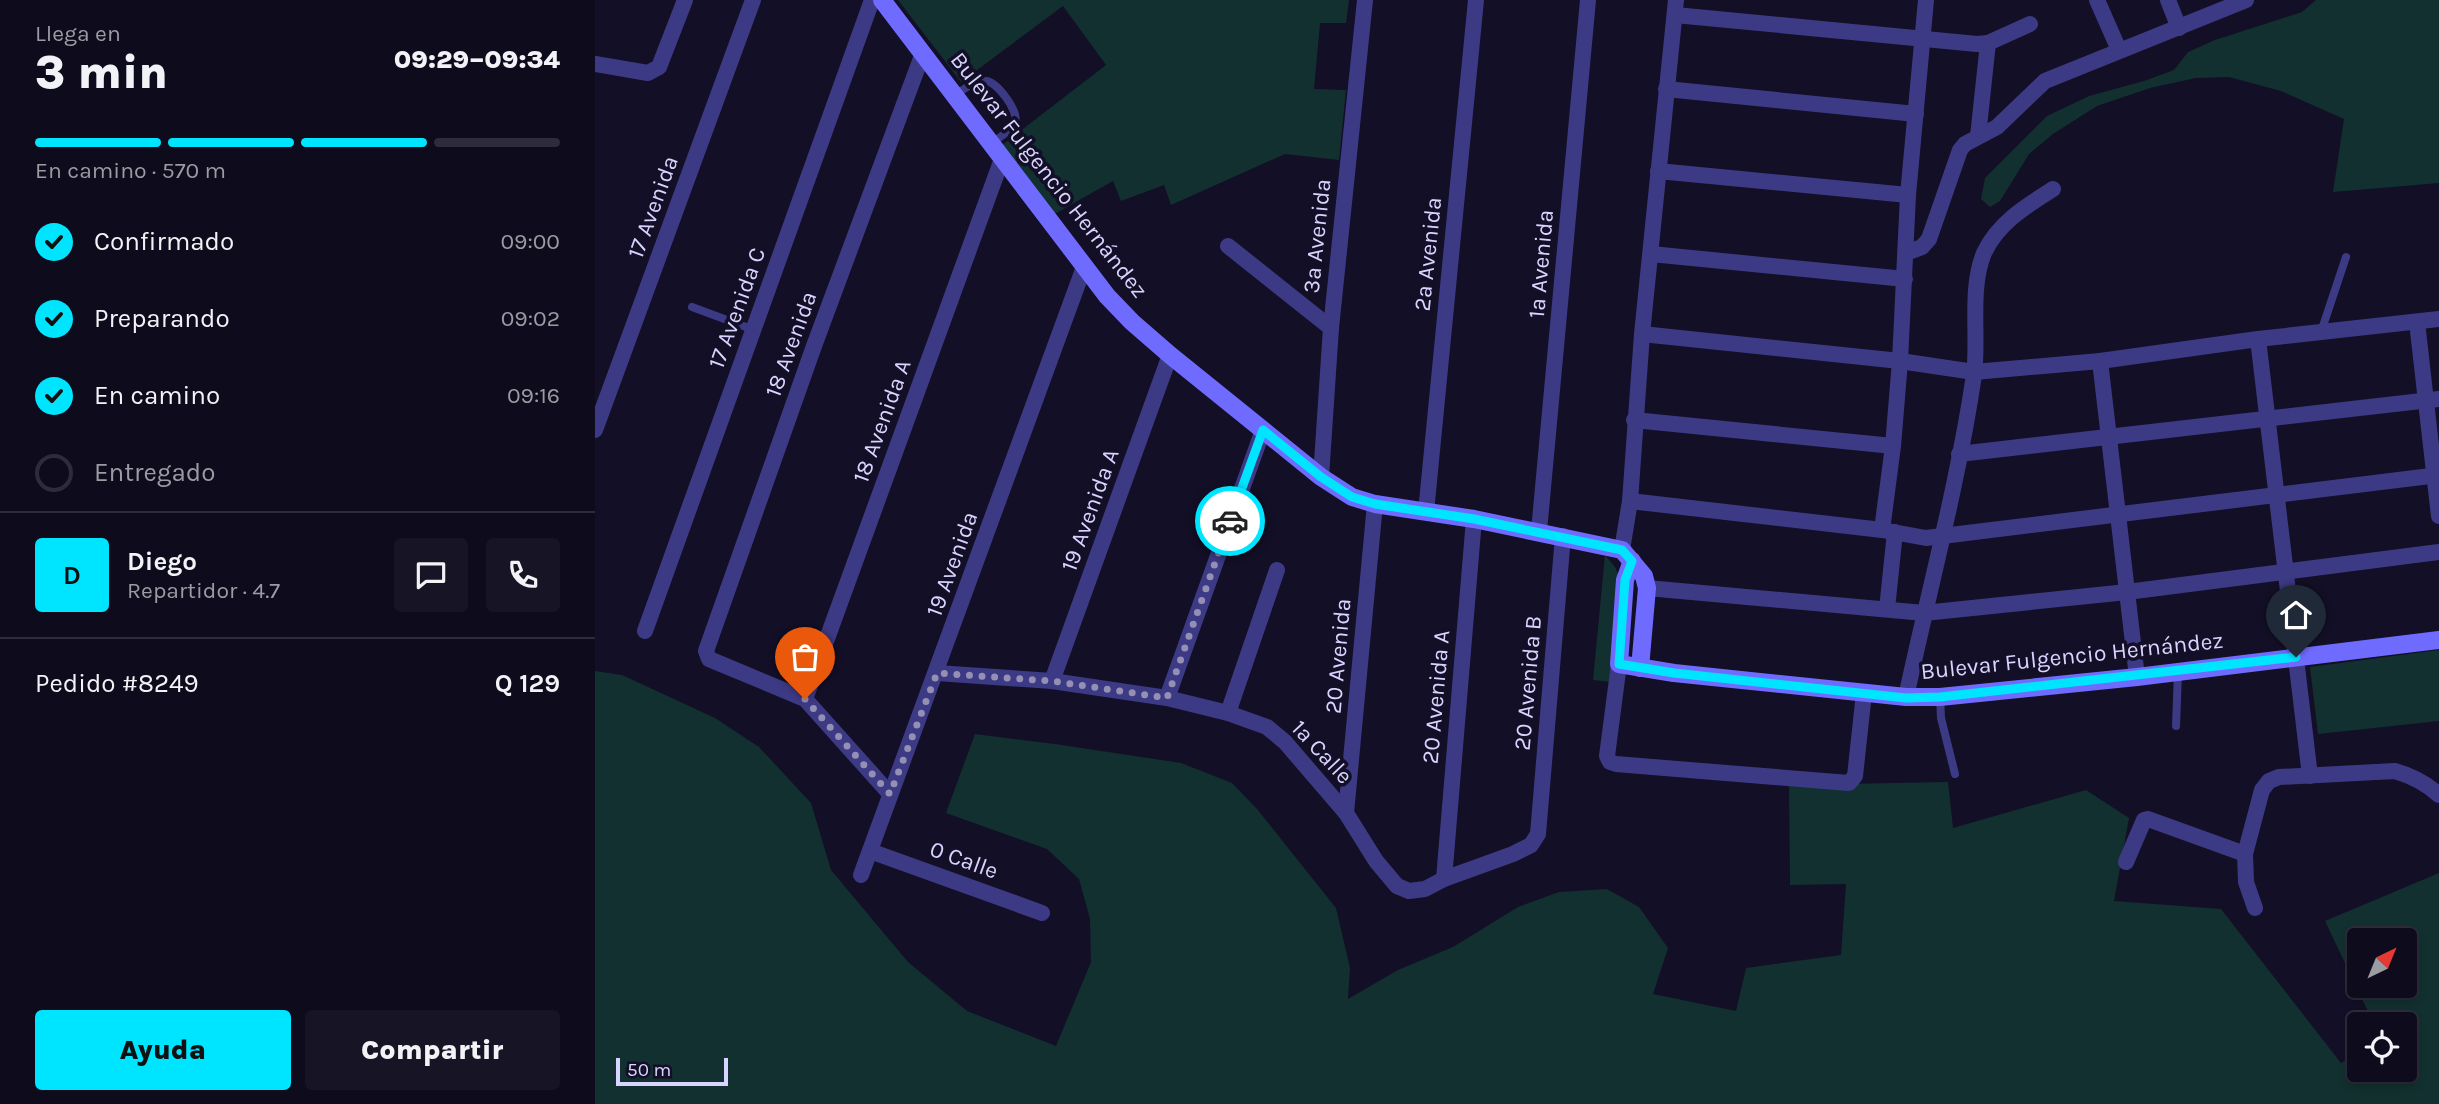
<!DOCTYPE html>
<html lang="es">
<meta charset="utf-8">
<style>
:root{--surface:#0e0b1c;--page:#171425;--text:#f1f3f6;--muted:#9b9ba3;--line:#2e2b3b;--accent:#00e5ff}
body{margin:0;font-family:Karla,sans-serif;background:var(--page);color:var(--text);height:100vh;display:flex;flex-direction:column;font-size:26px;white-space:nowrap}
*{box-sizing:border-box;margin:0}
p{font-size:23px;color:var(--muted)}
.icon{flex:none;width:38px;height:38px;fill:none;stroke:currentColor;stroke-width:2;stroke-linecap:round;stroke-linejoin:round}
.map{position:relative;flex:1;overflow:hidden}
.details{display:flex;flex-direction:column;background:var(--surface);width:595px}
.details>*{flex:none}
.needle{width:46px;rotate:43deg}
.controls{position:absolute;left:1752px;top:928px;display:grid;gap:14px}
.controls a{display:grid;place-items:center;width:70px;height:70px;border-radius:7px;background:var(--surface);box-shadow:0 4px 10px #0003,0 0 0 2px var(--line);font-size:35px}
.scale{position:absolute;left:21px;bottom:18px;width:112px;box-sizing:border-box;padding-left:7px;border:4px solid #d9d4ff;border-top:0;font-size:19px;line-height:24px;white-space:nowrap;color:#d9d4ff;-webkit-text-stroke:5px #130f26;paint-order:stroke}
.pin{position:absolute;display:grid;place-items:center;width:60px;height:60px;color:#fff;margin:-72px -30px;border-radius:50% 50% 50% 0;rotate:-45deg;box-shadow:0 0 7px #0007}
.pin .icon{rotate:45deg}
.courier{position:absolute;display:grid;place-items:center;width:70px;height:70px;margin:-35px;border:5px solid #00e5ff;border-radius:50%;background:#fff;color:#222;box-shadow:0 2px 9px #0007}
.head em{font-style:normal;font-weight:800}
.head div{display:flex;flex-direction:column-reverse}
.head{display:flex;align-items:center;justify-content:space-between;height:119px;padding:0 35px}
h1{font-size:46px;font-weight:800;line-height:52px}
.bar{display:grid;grid-template-columns:repeat(4,1fr);gap:10px 7px;align-content:center;height:84px;padding:0 35px}
.bar i{height:9px;border-radius:5px;background:var(--line)}
.bar .selected{background:var(--accent)}
.bar p{grid-column:span 4}
.line{display:flex;align-items:center;gap:18px;padding:0 35px;border-top:2px solid var(--line)}
.line div{flex:1}
.round{display:grid;place-items:center;flex:none;width:74px;height:74px;border-radius:7px;background:var(--page)}
ol{padding:0 35px;list-style:none}
li{display:flex;align-items:center;gap:21px;height:77px}
li p{margin-inline-start:auto}
li .icon{padding:7px;border-radius:50%;background:var(--accent);color:#111;stroke-width:4}
li:last-child{color:var(--muted)}
li i{width:38px;height:38px;border:4px solid var(--line);border-radius:50%}
.button{display:flex;gap:14px;margin-top:auto;padding:14px 35px}
.button a{flex:1;height:80px;border-radius:7px;background:var(--accent);color:#111;font-size:28px;font-weight:800;line-height:80px;text-align:center}
.button a+a{background:var(--page);color:var(--text)}
main{display:flex;flex:1;min-height:0}
.map>svg:first-child{display:block}
.green{fill:#12302f;fill-rule:evenodd}
.lines{fill:none;stroke-linecap:round;stroke-linejoin:round}
.lane{stroke:#3d3a85;stroke-width:8}
.street{stroke:#3d3a85;stroke-width:16}
.secondary{stroke:#6f6bff;stroke-width:18}
.done{stroke:#948fb3;stroke-width:7;stroke-dasharray:0 12.6}
.route{stroke:#00e5ff;stroke-width:9}
.labels{text-anchor:middle;dominant-baseline:central;stroke-width:7;stroke-linejoin:round;paint-order:stroke}
.street-label{font-size:23px;fill:#d9d4ff;stroke:#130f26}
</style>
<main>
<section class="details">
<div class="head"><div><h1>3 min</h1><p>Llega en</p></div><em>09:29–09:34</em></div>
<div class="bar"><i class="selected"></i><i class="selected"></i><i class="selected"></i><i></i><p>En camino · 570 m</p></div>
<ol>
<li><svg class="icon" aria-label="check" viewBox="0 0 24 24"><path d="M5 12l5 5 9-10"/></svg>Confirmado<p>09:00</p></li>
<li><svg class="icon" aria-label="check" viewBox="0 0 24 24"><path d="M5 12l5 5 9-10"/></svg>Preparando<p>09:02</p></li>
<li><svg class="icon" aria-label="check" viewBox="0 0 24 24"><path d="M5 12l5 5 9-10"/></svg>En camino<p>09:16</p></li>
<li><i></i>Entregado</li>
</ol>
<div class="line" style="height:126px"><b class="round" style="background:var(--accent);color:#111">D</b><div><b>Diego</b><p>Repartidor · 4.7</p></div><a class="round"><svg class="icon" aria-label="chat" viewBox="0 0 24 24"><path d="M4 5h16v11H9l-5 4z"/></svg></a><a class="round"><svg class="icon" aria-label="phone" viewBox="0 0 24 24"><path d="M5 4h4l2 5-3 2q2 4 5 5l2-3 5 2v4C11 20 4 13 5 4z"/></svg></a></div>
<div class="line" style="height:91px"><div>Pedido #8249</div><b>Q 129</b></div>
<div class="button"><a>Ayuda</a><a>Compartir</a></div>
</section>
<div class="map">
<svg width="1844" height="1104" viewBox="0 0 1844 1104">
<rect width="100%" height="100%" fill="#130f26"/>
<g class="green">
<polygon points="303,0 754,0 751,23 725,23 719,89 751,90 744,160 690,154 576,205 569,185 526,201 518,181 458,215 407,145 511,65 468,6 366,82"/>
<polygon points="1721,0 1844,0 1844,183 1738,192 1749,119 1686,91 1634,77 1601,78 1555,88 1502,106 1458,134 1434,154 1405,201 1395,207 1386,199 1390,178 1452,116 1494,96 1549,81 1579,70 1593,52 1620,40 1707,12"/>
<polygon points="1010,555 1020,567 1027,582 1016,682 998,680"/>
<polygon points="1844,650 1844,721 1723,734 1715,667"/>
<path d="M 0,671 L 27,675 L 120,718 L 164,747 L 216,803 L 236,870 L 313,962 L 372,1011 L 461,1046 L 496,962 L 495,919 L 484,879 L 452,849 L 351,813 L 380,734 L 460,744 L 586,763 L 637,783 L 662,809 L 741,908 L 755,968 L 753,999 L 803,970 L 858,947 L 923,907 L 964,892 L 1012,889 L 1044,907 L 1073,948 L 1058,994 L 1141,1011 L 1151,968 L 1246,955 L 1251,884 L 1195,885 L 1194,785 L 1353,782 L 1358,828 L 1491,790 L 1534,818 L 1519,901 L 1626,909 L 1746,1063 L 1764,1052 L 1764,1069 L 1810,1069 L 1810,1024 L 1779,1024 L 1730,921 L 1844,873 L 1844,1104 L 0,1104 ZM 1764,940 L 1810,940 L 1810,985 L 1764,985 Z"/>
</g>
<g class="lines">
<g class="lane">
<path d="M 360,95 C 369,89 379,81 390,81 C 401,80 424,111 420,122 C 416,131 403,138 396,144"/>
<polyline points="97,307 159,330"/>
<polyline points="1726,332 1751,257"/>
<polyline points="1345,697 1346,718 1360,774"/>
<polyline points="1581,726 1583,672"/>
</g>
<g class="street">
<polyline points="1502,0 1524,50"/>
<polyline points="1573,0 1584,28"/>
<polyline points="1080,15 1382,44 1393,43 1383,136"/>
<polyline points="1393,43 1435,24"/>
<polyline points="0,64 53,73 64,67 90,0"/>
<polyline points="1071,89 1321,114"/>
<polyline points="1063,171 1313,195"/>
<polyline points="633,246 736,328"/>
<polyline points="1311,253 1327,247 1334,239 1365,150 1370,144 1402,127 1450,81 1651,0"/>
<polyline points="1056,254 1310,279"/>
<polyline points="1822,322 1844,516"/>
<polyline points="1047,334 1305,361 1379,372 1505,361 1663,339 1844,319"/>
<polyline points="1663,339 1715,776"/>
<polyline points="1505,361 1542,677"/>
<polyline points="1039,420 1298,446"/>
<polyline points="0,430 158,0"/>
<polyline points="1364,454 1844,399"/>
<polyline points="726,477 736,328 770,0"/>
<polyline points="1035,501 1287,530 1331,538 1844,475"/>
<polyline points="831,512 881,0"/>
<polyline points="1287,530 1298,446 1305,361 1313,195 1331,0"/>
<polyline points="944,531 993,0"/>
<polyline points="1027,550 1035,501 1047,334 1081,0"/>
<polyline points="1052,588 1329,613 1532,592 1844,552"/>
<polyline points="1292,609 1300,532"/>
<polyline points="50,631 277,0"/>
<polyline points="1024,664 1012,756 1015,762 1021,764 1254,783 1260,776 1269,693"/>
<polyline points="342,673 457,681 572,698 633,713 672,727 690,742 751,813 781,861 802,886 814,891 830,889 849,879 918,854 936,845 943,834 968,536"/>
<polyline points="457,681 575,355"/>
<path d="M 1311,697 C 1334,590 1363,483 1379,375 C 1384,337 1374,289 1389,253 C 1403,223 1431,206 1458,189"/>
<polyline points="572,698 668,430"/>
<polyline points="210,699 407,159"/>
<polyline points="633,713 682,570"/>
<polyline points="295,794 210,699 114,659 111,651 219,346 328,53"/>
<polyline points="751,813 780,504"/>
<polyline points="275,851 447,913"/>
<polyline points="1531,862 1549,820 1553,819 1650,854"/>
<polyline points="266,875 489,267"/>
<polyline points="849,879 879,519"/>
<path d="M 1660,908 L 1651,882 L 1650,854 L 1667,790 L 1674,781 L 1684,777 L 1800,771 C 1817,776 1831,783 1844,795"/>
</g>
<g class="secondary">
<polyline points="287,0 512,296 537,322 575,355 726,477 757,497 780,504 879,519 1027,550 1049,576 1052,588 1045,668"/>
<polyline points="1037,561 1030,580 1024,664 1079,673 1311,697 1345,697 1542,677 1844,640"/>
</g>
</g>
<g class="lines">
<polyline class="done" points="210,699 295,794 342,673 457,681 572,698 635,521"/>
<polyline class="route" points="635,521 668,430 726,477 757,497 780,504 879,519 1027,550 1037,561 1030,580 1024,664 1079,673 1311,698 1345,697 1701,657"/>
</g>
<g class="labels">
<g class="street-label">
<text transform="translate(454 175) rotate(52)">Bulevar Fulgencio Hernández</text>
<text transform="translate(58 207) rotate(-70)">17 Avenida</text>
<text transform="translate(722 236) rotate(-84)">3a Avenida</text>
<text transform="translate(833 254) rotate(-84)">2a Avenida</text>
<text transform="translate(946 264) rotate(-85)">1a Avenida</text>
<text transform="translate(142 308) rotate(-70)">17 Avenida C</text>
<text transform="translate(196 344) rotate(-70)">18 Avenida</text>
<text transform="translate(287 421) rotate(-70)">18 Avenida A</text>
<text transform="translate(495 510) rotate(-70)">19 Avenida A</text>
<text transform="translate(357 564) rotate(-70)">19 Avenida</text>
<text transform="translate(743 656) rotate(-85)">20 Avenida</text>
<text transform="translate(1477 656) rotate(-6)">Bulevar Fulgencio Hernández</text>
<text transform="translate(933 683) rotate(-85)">20 Avenida B</text>
<text transform="translate(841 697) rotate(-85)">20 Avenida A</text>
<text transform="translate(727 752) rotate(47)">1a Calle</text>
<text transform="translate(369 860) rotate(20)">0 Calle</text>
</g>
</g>
</svg>
<div class="controls">
<a><svg class="needle" viewBox="-14 -14 28 28"><path d="M0-13l5 13h-10z" fill="#e53935"/><path d="M0 13l5-13h-10z" fill="#9b9ba3"/></svg></a>
<a><svg class="icon" aria-label="locate" viewBox="0 0 24 24"><circle cx="12" cy="12" r="6"/><path d="M12 2v4M12 18v4M2 12h4M18 12h4"/></svg></a>
</div>
<div class="scale">50 m</div>
<div class="pin" style="left:210px;top:699px;background:#ea580c"><svg class="icon" aria-label="bag" viewBox="0 0 24 24"><path d="M5 8h14l-1 12H6zM9 8a3 3 0 0 1 6 0"/></svg></div>
<div class="pin" style="left:1701px;top:657px;background:#1f2937"><svg class="icon" aria-label="home" viewBox="0 0 24 24"><path d="M3 11l9-7 9 7M6 9v11h12V9"/></svg></div>
<div class="courier" style="left:635px;top:521px"><svg class="icon" aria-label="car" viewBox="0 0 24 24"><path d="M5 17H2v-5l4-1 3-4h7l3 4 3 1v5h-3M9 17h6M6 11h13"/><circle cx="7" cy="17" r="2"/><circle cx="17" cy="17" r="2"/></svg></div>
</div>
</main>
